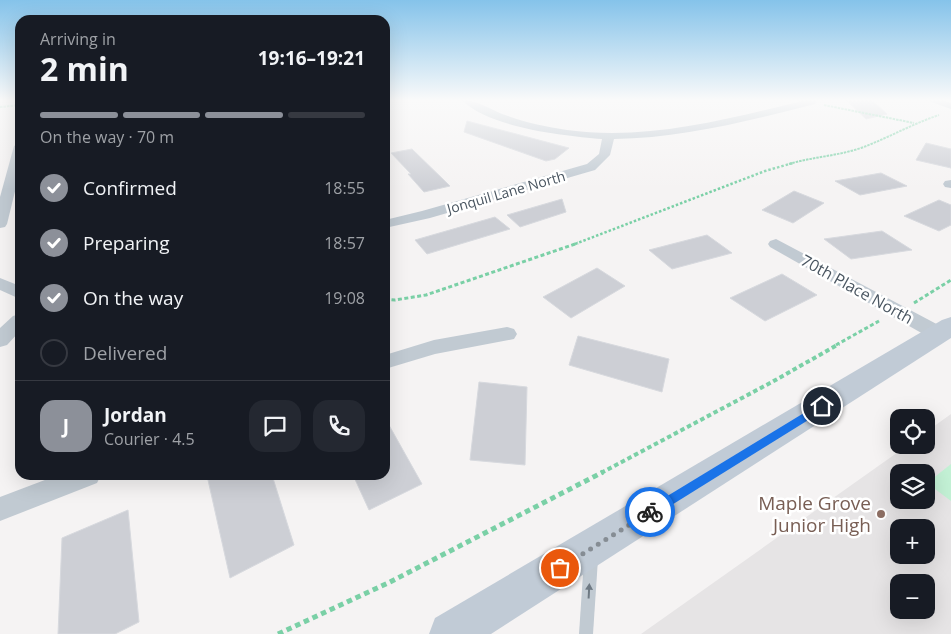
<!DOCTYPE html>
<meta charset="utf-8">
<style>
:root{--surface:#171b24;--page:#242831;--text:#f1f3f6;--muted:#9ea1a6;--line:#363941;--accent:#8c9099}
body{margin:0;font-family:"Open Sans",sans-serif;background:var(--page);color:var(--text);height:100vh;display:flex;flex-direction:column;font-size:19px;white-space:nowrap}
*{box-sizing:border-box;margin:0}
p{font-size:16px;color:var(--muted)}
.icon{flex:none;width:28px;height:28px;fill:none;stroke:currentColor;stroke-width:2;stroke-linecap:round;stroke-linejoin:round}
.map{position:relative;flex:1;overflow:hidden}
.details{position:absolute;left:15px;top:15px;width:375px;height:465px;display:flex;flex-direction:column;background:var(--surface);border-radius:15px;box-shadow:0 5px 20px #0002}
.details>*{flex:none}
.buttons{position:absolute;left:890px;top:409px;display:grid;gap:10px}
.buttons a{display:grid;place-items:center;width:45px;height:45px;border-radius:10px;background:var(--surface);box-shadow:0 5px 20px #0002;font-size:25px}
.pin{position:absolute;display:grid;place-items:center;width:42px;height:42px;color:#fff;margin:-21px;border:2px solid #fff;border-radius:50%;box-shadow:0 1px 5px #0007}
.courier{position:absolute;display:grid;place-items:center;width:50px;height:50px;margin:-25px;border:4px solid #1a73e8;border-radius:50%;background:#fff;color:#222;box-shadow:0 1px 6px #0007}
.summary em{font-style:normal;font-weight:700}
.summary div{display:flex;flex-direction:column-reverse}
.summary{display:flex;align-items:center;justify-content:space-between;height:85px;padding:0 25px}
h1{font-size:32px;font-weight:700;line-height:38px}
.bar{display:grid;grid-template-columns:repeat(4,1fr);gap:8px 5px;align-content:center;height:60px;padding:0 25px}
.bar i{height:6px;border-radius:4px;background:var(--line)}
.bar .current{background:var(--accent)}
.bar p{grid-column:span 4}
.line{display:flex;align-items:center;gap:12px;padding:0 25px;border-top:1px solid var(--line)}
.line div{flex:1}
.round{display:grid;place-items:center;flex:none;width:52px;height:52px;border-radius:15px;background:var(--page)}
ol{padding:0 25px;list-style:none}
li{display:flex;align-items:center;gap:15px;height:55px}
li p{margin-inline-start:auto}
li .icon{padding:5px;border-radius:50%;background:var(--accent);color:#fff;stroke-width:4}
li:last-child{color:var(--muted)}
li i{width:28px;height:28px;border:2px solid var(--line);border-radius:50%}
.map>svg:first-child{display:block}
.education{fill:#e6e4e5;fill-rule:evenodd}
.green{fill:#c3f1d5}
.building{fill:#cdcfd5;stroke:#d7d9de}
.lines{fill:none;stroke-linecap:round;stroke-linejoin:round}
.path-far4{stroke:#7ad0a6;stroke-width:2;stroke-dasharray:2.5 1;stroke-linecap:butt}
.path-far3{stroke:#7ad0a6;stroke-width:2.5;stroke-dasharray:2.5 2;stroke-linecap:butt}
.path-far2{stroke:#7ad0a6;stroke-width:3;stroke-dasharray:4 2.5;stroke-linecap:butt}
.path-far1{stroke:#7ad0a6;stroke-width:4;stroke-dasharray:4.5 3;stroke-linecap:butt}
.path{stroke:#7ad0a6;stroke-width:5;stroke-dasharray:5.5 4;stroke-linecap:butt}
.service{fill:#c1cad2;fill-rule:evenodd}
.minor{fill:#c1cad2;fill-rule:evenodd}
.secondary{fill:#c1cbd6;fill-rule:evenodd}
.oneway{fill:#6e7983}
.route{fill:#1a73e8}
.done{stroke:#868d94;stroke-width:5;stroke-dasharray:0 9}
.education-dot{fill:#8d6e63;stroke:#fff;stroke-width:2}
.labels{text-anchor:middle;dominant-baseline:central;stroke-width:5;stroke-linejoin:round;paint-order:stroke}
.far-street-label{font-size:14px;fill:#4a5661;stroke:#fff}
.street-label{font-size:16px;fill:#4a5661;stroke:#fff}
.near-education-label{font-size:19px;fill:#785e54;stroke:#fff;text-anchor:end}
</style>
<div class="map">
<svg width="951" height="634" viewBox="0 0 951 634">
<rect width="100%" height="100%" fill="#f5f3f3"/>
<path class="education" d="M 951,414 L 951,634 L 641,634 L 908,445 L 926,445 L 926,432 ZM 899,472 L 926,472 L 926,500 L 899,500 ZM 899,528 L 926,528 L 926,555 L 899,555 ZM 899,582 L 926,582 L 926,610 L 899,610 Z"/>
<polygon class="green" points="951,464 951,501 927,483"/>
<g class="building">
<polygon points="846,100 873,101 887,114 866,119"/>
<polygon points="467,121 569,148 555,159 546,161 464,132"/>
<polygon points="926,143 951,149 951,168 916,160"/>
<polygon points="412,149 450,186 424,192 408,174 411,174 391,153"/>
<polygon points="881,173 907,186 860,195 835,181"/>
<polygon points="794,191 824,203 793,223 762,210"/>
<polygon points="562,199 566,212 520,227 507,215"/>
<polygon points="939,200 951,205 951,225 939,231 904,216"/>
<polygon points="495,217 510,229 427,254 415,240"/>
<polygon points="882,231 912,250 851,259 824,239"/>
<polygon points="707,235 732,253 672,269 649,250"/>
<polygon points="597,268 625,286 571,318 543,297"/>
<polygon points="782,274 817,295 765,321 730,298"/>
<polygon points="578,336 669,359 662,392 569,365"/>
<polygon points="479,382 527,387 525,465 470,460"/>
<polygon points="385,418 422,484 369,510 353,475 385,475"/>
<polygon points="219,475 272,475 294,545 230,578 208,480"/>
<polygon points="128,510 139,622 115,634 58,634 62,538"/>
</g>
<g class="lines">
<g class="path-far4">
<polyline points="824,105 914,123"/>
<polyline points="0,107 20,105"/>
<path d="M 789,164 C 812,157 837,156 861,148 C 888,138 912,124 939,115"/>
</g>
<polyline class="path-far3" points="575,244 765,171 793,163"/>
<g class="path-far2">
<polyline points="385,299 395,300 426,295 578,243"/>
<polyline points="914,303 951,280"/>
<polyline points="836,345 879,321"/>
</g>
<polyline class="path-far1" points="601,473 772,382 839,344"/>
<polyline class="path" points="278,634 390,582 603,472"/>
<polygon class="service" points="591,552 596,554 598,559 593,634 579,634 584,559 586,554"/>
<g class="minor">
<path d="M 462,100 C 479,100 492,111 508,116 C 527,123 547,127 567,130 C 648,141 728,119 806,100 L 815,100 L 816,102 L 815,104 C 748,121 682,138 614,139 L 610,155 L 595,170 L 430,218 L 385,228 L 385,220 L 422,211 L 587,164 L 599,154 L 602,139 C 565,136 489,128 462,100 Z"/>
<polygon points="926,100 942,100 951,103 951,109"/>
<polygon points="20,142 20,171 7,224 5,227 0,228 0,197 14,146"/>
<polygon points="951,180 951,188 945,187 943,184 945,181"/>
<polygon points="776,239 946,329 949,334 946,339 939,341 932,339 770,247 768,244 770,241"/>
<polygon points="0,278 20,286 20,299 0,290"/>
<polygon points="20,314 20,331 7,345 0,347 0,328 13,316"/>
<polygon points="507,327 514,329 517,334 514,339 435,354 385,369 385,355 434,340"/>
<polygon points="58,475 101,475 97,483 0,521 0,497"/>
</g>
<polygon class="secondary" points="951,317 951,338 491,634 429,634 435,618 942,320"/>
</g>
<defs><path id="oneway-solid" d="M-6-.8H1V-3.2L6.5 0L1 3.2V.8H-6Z" transform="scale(1.25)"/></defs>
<use class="oneway" href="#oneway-solid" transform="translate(589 591) rotate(-87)"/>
<linearGradient id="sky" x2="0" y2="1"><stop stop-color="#85c3ea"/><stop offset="0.53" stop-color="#fafafa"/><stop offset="1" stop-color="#fafafa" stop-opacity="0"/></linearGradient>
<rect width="951" height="189" fill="url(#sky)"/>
<polygon class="route" points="822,402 827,406 826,409 654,516 650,518 646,516 644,512 646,509"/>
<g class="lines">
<polyline class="done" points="560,568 650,512"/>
</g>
<circle class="education-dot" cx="881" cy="514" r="5"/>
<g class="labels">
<g class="far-street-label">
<text transform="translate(506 192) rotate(-16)">Jonquil Lane North</text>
</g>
<g class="street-label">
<text transform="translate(857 289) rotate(29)">70th Place North</text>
</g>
<g class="near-education-label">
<text x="871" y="503">Maple Grove<tspan x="871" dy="22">Junior High</tspan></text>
</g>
</g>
</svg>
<div class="buttons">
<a><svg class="icon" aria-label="locate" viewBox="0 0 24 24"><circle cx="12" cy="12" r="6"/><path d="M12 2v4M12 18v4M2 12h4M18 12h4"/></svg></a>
<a><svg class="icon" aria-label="layers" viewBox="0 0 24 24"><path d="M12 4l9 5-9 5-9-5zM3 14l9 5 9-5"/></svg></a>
<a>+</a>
<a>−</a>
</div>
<div class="pin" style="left:560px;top:568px;background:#ea580c"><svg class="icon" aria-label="bag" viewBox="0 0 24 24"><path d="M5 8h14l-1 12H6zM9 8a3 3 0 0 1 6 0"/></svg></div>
<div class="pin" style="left:822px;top:406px;background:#1f2937"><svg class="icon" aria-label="home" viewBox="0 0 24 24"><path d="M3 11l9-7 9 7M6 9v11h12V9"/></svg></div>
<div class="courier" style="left:650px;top:512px"><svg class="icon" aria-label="bike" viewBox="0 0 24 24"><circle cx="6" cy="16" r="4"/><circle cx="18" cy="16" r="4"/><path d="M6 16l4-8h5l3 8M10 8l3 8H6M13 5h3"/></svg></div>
<section class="details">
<div class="summary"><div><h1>2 min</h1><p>Arriving in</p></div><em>19:16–19:21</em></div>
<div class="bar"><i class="current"></i><i class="current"></i><i class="current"></i><i></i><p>On the way · 70 m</p></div>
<ol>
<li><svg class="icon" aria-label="check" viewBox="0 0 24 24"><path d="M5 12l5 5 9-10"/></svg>Confirmed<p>18:55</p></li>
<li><svg class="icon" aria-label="check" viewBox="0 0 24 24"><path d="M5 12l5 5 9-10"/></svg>Preparing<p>18:57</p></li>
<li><svg class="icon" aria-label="check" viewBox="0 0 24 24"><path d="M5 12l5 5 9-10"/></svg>On the way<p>19:08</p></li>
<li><i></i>Delivered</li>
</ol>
<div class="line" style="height:90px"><b class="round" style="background:var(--accent);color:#fff">J</b><div><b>Jordan</b><p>Courier · 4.5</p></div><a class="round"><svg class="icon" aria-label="chat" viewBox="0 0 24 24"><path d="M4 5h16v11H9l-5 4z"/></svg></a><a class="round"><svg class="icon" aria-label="phone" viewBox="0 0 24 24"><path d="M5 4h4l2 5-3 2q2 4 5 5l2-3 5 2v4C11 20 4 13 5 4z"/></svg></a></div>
</section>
</div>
